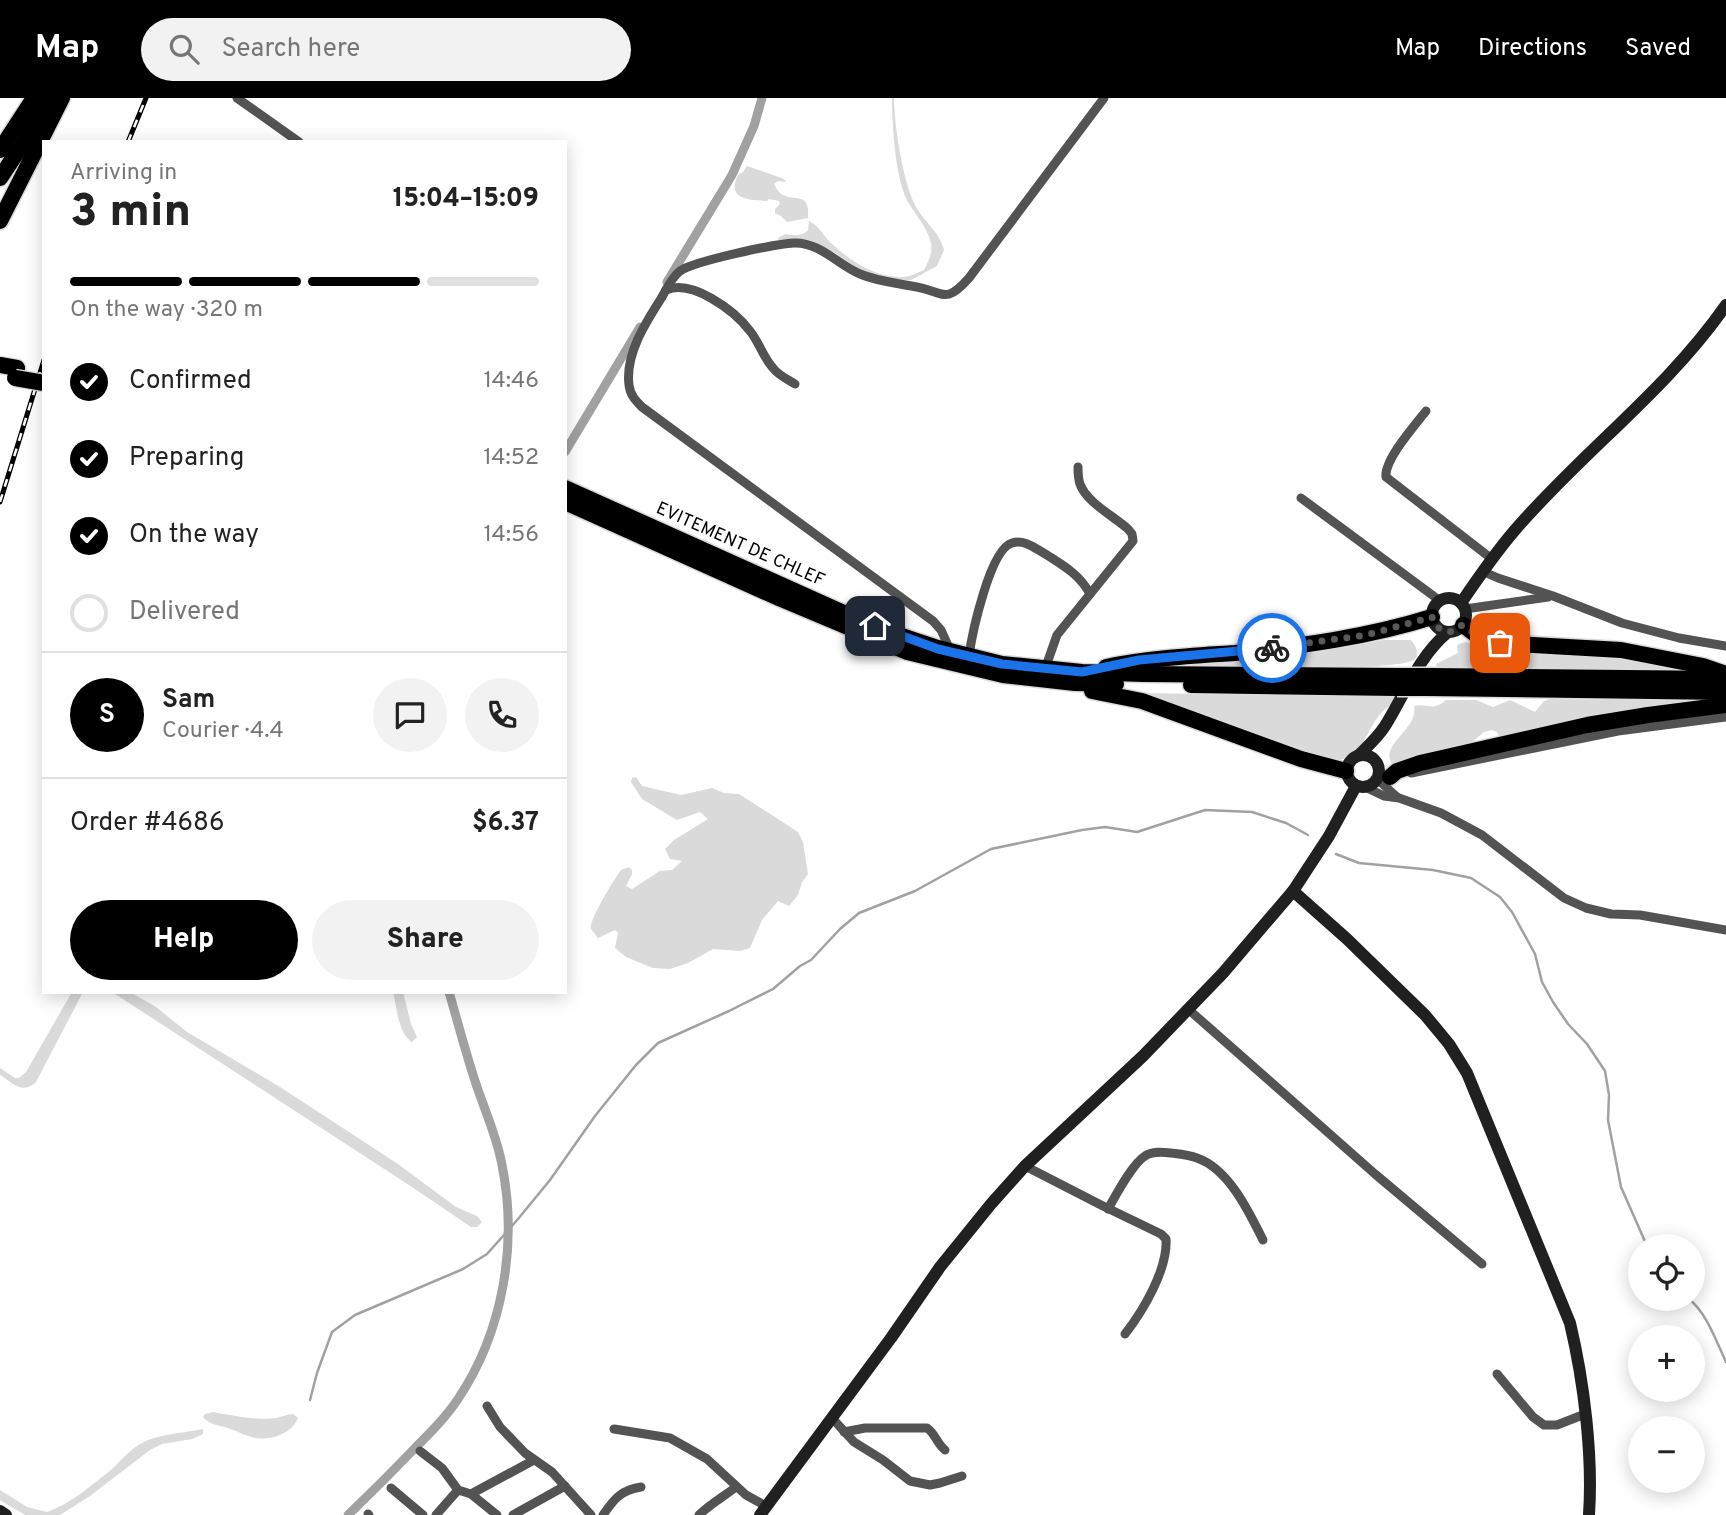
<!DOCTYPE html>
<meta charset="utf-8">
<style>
:root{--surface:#fff;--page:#f2f2f2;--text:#222;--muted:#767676;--line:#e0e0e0;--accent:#000}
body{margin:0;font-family:Overpass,sans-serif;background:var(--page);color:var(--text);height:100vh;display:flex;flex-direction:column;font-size:26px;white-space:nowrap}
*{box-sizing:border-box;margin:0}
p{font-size:23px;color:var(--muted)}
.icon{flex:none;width:38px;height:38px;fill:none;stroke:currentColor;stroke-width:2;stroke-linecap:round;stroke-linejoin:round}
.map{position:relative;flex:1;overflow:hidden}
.details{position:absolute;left:42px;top:42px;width:525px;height:854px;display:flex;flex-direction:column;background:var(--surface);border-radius:0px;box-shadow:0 4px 18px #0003}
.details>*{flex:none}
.buttons{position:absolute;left:1628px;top:1136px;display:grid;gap:14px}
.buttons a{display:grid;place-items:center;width:77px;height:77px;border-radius:50%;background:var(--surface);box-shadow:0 4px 18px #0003;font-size:35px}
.pin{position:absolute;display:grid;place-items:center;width:60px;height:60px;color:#fff;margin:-30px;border-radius:14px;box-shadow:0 4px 10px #0006}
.courier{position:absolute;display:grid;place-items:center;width:70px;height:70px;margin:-35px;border:5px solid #1a73e8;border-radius:50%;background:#fff;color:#222;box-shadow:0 2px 9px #0007}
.overview em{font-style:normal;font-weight:800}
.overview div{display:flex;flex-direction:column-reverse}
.overview{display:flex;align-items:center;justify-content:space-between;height:119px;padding:0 28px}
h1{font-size:46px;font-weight:800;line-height:52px}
.bar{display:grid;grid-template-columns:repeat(4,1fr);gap:10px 7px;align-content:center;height:84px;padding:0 28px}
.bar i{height:9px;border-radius:5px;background:var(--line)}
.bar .current{background:var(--accent)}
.bar p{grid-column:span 4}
.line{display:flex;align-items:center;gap:18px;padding:0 28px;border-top:2px solid var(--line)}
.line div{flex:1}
.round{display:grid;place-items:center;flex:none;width:74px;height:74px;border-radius:37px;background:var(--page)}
ol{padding:0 28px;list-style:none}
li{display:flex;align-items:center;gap:21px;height:77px}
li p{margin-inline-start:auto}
li .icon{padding:7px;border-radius:50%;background:var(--accent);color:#fff;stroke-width:4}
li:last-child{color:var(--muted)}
li i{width:38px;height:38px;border:4px solid var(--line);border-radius:50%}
.action{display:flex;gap:14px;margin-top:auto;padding:14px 28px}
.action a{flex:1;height:80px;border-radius:42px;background:var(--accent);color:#fff;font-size:28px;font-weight:800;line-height:80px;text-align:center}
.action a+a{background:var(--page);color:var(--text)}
header{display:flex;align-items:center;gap:42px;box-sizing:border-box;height:98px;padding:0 35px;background:var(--accent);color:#fff}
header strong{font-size:33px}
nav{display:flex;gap:38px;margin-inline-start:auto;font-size:24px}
.search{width:490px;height:63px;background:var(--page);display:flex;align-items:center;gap:18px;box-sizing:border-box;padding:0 24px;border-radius:38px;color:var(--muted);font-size:26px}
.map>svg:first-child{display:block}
.green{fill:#dadada}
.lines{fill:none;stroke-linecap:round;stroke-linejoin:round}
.stream{stroke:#a1a1a1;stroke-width:2.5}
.canal{stroke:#a1a1a1;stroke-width:9}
.highway-casing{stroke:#dbdbdb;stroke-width:19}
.street{stroke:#535353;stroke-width:9}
.secondary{stroke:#202020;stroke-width:12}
.highway{stroke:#000;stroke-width:16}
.rail-casing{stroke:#000;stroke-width:5}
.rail{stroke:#fff;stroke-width:2.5;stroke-dasharray:8;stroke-linecap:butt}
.highway-bridge-casing{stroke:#dbdbdb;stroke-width:19;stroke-linecap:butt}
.highway-bridge{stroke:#000;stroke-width:16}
.done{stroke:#595959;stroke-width:7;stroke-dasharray:0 12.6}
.route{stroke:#1a73e8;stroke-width:9}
.labels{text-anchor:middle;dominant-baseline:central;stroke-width:5;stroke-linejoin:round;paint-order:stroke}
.street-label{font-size:18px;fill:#000;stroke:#fff}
</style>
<header>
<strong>Map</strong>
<div class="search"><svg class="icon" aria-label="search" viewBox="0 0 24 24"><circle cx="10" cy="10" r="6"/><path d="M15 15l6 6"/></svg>Search here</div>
<nav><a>Map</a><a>Directions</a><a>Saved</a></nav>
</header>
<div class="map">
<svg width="1726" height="1417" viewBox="0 0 1726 1417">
<rect width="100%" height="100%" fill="#fff"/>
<g class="green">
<path d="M 892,0 L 894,0 C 894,26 903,84 915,107 C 923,123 940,134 944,152 L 937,168 L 911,182 L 900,183 L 862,174 L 834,154 L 804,142 L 797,141 L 779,143 L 778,140 L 785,136 C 794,137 802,139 808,132 L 809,123 C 818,127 822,135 828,142 C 847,161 875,180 902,179 C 910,179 917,175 924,172 C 928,164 933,155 931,146 C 928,128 912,114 905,98 C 895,72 892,28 892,0 Z"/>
<path d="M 747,68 L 782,80 L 786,83 L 786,84 L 778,83 L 774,86 C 776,90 778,93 781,96 C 795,105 810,92 808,120 L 787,124 L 781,118 L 775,115 L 775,111 L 780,106 L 779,103 L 769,101 L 767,103 C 749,102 726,102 738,77 L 743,74 Z"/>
<path d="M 1384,542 L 1411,542 C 1415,547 1420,555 1415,561 C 1403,575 1190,569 1158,569 L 1317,554 Z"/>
<polygon points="1465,544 1509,553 1614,558 1701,574 1437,569 1436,566 1458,555 1457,548 1459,546"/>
<path d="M 1138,595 L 1396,599 L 1400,602 C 1394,606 1386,609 1381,615 C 1364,634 1363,665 1330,662 L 1180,608 L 1138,597 Z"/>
<path d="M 1550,601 L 1726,602 L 1500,641 L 1497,634 L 1492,632 L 1484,634 L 1463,652 L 1393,667 C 1377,647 1419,632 1414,608 C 1429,605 1432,614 1446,602 L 1476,602 L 1493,609 L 1510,602 L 1535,614 L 1544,603 Z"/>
<path d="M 636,679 L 642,688 L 681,697 L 712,690 L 724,695 L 739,696 L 798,734 L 803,744 L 808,776 L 802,784 L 798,797 L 789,808 L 778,803 L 762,822 L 750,850 L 740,853 L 713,851 L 688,865 L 670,871 L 653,870 L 626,859 L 615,850 L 618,835 L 615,832 L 598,840 C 596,837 592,833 591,830 C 589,822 615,780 621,772 L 629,769 L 632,772 L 632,776 L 626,788 L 632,791 L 660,773 L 672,772 L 682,763 L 670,761 L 665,751 L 674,742 L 708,721 L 700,714 L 677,722 L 642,701 L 631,684 L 632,680 Z"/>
<path d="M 72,894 L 83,894 L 36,984 C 22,997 13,985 0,977 L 0,970 L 15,980 L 19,980 L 26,974 Z"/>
<polygon points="112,894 130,894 156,909 187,934 280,989 398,1066 456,1109 477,1118 482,1124 477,1129 471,1129 415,1091"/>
<path d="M 393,894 L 403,894 L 411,926 L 417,939 L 412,944 C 398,936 397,909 393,894 Z"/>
<path d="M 213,1314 C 228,1317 261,1323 276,1320 C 282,1319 287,1316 293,1316 L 298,1320 C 292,1335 271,1343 255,1340 C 246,1338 237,1333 228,1330 C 218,1327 210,1327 203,1319 L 205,1316 Z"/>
<path d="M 203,1331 L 203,1336 L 192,1341 L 162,1346 L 150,1352 L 90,1398 L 60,1417 L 25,1417 L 0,1402 L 0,1392 L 27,1409 L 47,1414 C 70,1406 92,1387 111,1372 C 122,1362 131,1350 144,1344 C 159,1336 185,1335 203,1331 Z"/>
</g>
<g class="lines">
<g class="stream">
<polyline points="1336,756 1359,765 1433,772 1471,780 1500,799 1512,814 1535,856 1542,884 1553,904 1568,926 1587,946 1605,973 1609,997 1608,1022 1621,1089 1647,1148"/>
<path d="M 1688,1200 C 1707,1215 1716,1243 1726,1264"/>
<polyline points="310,1302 317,1275 332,1234 355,1217 463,1171 487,1156 518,1121 550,1082 595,1018 636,967 658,945 729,913 773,891 800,868 811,862 840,831 859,815 915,793 991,751 1082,732 1105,729 1137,734 1205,712 1252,714 1286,725 1308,737"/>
</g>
<g class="canal">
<polyline points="667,184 732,77 754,28 762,0"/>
<polyline points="565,354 640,229"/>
<path d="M 348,1417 C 371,1395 394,1372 416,1349 C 431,1334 446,1319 458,1301 C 503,1234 518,1146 502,1067 C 497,1039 485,1013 476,986 C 466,956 458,925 449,894"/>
</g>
<defs>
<g id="highway">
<polyline points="0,52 34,0"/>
<polyline points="0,80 26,41 50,0"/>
<polyline points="0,123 62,0"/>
<polyline points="0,267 17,270"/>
<polyline points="565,390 875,529 938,550 1002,566 1082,574 1143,576 1399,578"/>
<polyline points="565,404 781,501 907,554 1003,577 1075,585 1116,586"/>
<polyline points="1463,527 1478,538 1500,545 1621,552 1703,568 1726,576"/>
<path d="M 1106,569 C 1149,560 1192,558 1235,555 C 1302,548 1368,539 1432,519"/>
<polyline points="1430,578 1726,581"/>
<polyline points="1191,587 1397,590"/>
<polyline points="1427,590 1726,594"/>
<polyline points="1092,593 1142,603 1301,661 1346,673"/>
<polyline points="1390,679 1397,673 1420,665 1587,627 1648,617 1726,607"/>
</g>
</defs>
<use href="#highway" class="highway-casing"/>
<g class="street">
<polyline points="237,0 299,44"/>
<path d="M 666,192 C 692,181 734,212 750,233 C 759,244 763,259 773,270 C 778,277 787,281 795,286"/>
<path d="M 1426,313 C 1415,327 1384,362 1386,379 L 1492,461"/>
<polyline points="1301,400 1439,502"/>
<polyline points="1482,473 1498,480 1553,498 1622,525 1679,540 1726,548"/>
<polyline points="1465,511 1548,499"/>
<path d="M 951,554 L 941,532 L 933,523 L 642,309 C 636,303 630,297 629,287 C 625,256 646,224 662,199 C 667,190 672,179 680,173 C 694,163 775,146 794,145 C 820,144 838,167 860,176 C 879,184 898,185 917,189 C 944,194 945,207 969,180 L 1104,0"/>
<path d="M 969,558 C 972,536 990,451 1012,445 C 1025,441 1036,451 1047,457 C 1064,468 1080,477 1090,496"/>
<path d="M 1045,571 L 1057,537 L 1133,443 L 1132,436 L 1128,431 C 1115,419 1086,404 1080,386 C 1078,380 1078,375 1078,369"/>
<polyline points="1411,675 1618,633 1726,619"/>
<polyline points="1377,681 1397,699"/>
<polyline points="1365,689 1384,698 1399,700 1441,715 1482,737 1564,800 1586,810 1611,816 1640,817 1726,832"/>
<polyline points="1188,911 1375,1076 1482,1166"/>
<path d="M 1025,1068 L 1103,1108 L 1161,1136 L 1166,1141 C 1168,1171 1143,1213 1125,1236"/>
<path d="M 1108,1111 C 1116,1097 1132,1066 1145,1058 C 1152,1053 1162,1054 1171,1055 C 1179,1056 1189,1057 1197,1060 C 1229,1071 1249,1114 1263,1142"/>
<polyline points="1497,1276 1533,1319 1544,1327 1557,1327 1585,1316"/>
<polyline points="487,1308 500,1329 525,1355 552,1374 591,1417"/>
<polyline points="832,1320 854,1344 883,1362 910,1383 930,1387 940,1385 962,1378"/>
<polyline points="614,1331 670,1340 707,1361 746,1397 766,1408"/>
<path d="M 844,1334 L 865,1330 L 927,1330 C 935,1335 937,1346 945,1352"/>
<polyline points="420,1353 442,1370 458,1392 471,1396 497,1417"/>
<polyline points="391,1390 423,1417"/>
<polyline points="471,1396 534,1362"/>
<polyline points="368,1416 369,1417"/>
<polyline points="436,1417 458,1392"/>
<polyline points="513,1417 565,1388"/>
<path d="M 603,1417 C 614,1401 621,1392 641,1389"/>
<path d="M 699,1417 C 710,1406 723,1399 736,1389"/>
</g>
<g class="secondary">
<circle cx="1449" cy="517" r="17"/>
<path d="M 1461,505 C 1478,480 1495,455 1515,432 C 1582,354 1667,292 1726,207"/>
<circle cx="1363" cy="673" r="16"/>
<path d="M 1359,657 C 1368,648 1378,639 1385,628 C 1405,596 1418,559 1448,534"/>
<path d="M 1293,793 L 1347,841 L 1425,917 L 1449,946 L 1467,975 L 1570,1225 C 1584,1284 1593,1357 1589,1417"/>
<polyline points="0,1413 6,1417"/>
<polyline points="760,1417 891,1240 940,1169 991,1106 1025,1068 1143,958 1223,875 1293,793 1329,738 1356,688"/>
</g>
<use href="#highway" class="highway"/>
<defs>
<g id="rail">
<polyline points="128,44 146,0"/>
<polyline points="0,404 44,262"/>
</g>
</defs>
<use href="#rail" class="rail-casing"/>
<use href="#rail" class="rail"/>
<defs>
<g id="highway-bridge">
<polyline points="15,280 44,285"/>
<polyline points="1399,578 1430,578"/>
<polyline points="1397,590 1427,590"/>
</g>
</defs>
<use href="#highway-bridge" class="highway-bridge-casing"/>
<use href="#highway-bridge" class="highway-bridge"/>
</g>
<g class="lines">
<path class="done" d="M 1272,550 L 1366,537 L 1432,519 C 1437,534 1450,539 1462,527 L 1478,538 L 1500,545"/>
<polyline class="route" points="875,528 938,551 1002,566 1082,574 1139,562 1272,550"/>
</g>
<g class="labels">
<g class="street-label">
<text transform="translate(740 447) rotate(24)">EVITEMENT DE CHLEF</text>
</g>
</g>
</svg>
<div class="buttons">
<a><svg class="icon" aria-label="locate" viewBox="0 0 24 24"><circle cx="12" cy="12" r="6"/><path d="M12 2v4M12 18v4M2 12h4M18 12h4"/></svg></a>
<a>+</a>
<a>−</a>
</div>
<div class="pin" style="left:1500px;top:545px;background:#ea580c"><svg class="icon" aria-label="bag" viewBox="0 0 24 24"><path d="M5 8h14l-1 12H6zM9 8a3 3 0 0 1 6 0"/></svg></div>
<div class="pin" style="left:875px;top:528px;background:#1f2937"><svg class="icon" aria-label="home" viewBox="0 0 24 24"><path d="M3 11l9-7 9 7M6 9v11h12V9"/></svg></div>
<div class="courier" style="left:1272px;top:550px"><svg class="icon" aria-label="bike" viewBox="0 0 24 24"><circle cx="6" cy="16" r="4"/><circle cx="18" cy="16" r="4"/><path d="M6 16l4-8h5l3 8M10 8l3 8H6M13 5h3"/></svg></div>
<section class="details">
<div class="overview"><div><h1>3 min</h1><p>Arriving in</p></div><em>15:04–15:09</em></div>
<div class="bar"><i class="current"></i><i class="current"></i><i class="current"></i><i></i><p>On the way · 320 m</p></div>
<ol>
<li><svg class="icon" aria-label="check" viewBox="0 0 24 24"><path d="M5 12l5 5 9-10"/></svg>Confirmed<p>14:46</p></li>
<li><svg class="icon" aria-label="check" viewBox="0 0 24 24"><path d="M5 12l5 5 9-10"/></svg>Preparing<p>14:52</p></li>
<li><svg class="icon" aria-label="check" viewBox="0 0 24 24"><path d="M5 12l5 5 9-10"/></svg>On the way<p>14:56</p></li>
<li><i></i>Delivered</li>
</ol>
<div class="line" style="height:126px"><b class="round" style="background:var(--accent);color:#fff">S</b><div><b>Sam</b><p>Courier · 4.4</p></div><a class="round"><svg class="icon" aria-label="chat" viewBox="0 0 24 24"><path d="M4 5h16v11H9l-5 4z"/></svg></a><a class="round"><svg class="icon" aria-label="phone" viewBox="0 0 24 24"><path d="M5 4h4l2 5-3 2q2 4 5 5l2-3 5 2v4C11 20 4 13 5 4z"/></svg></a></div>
<div class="line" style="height:91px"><div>Order #4686</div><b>$6.37</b></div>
<div class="action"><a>Help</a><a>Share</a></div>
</section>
</div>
